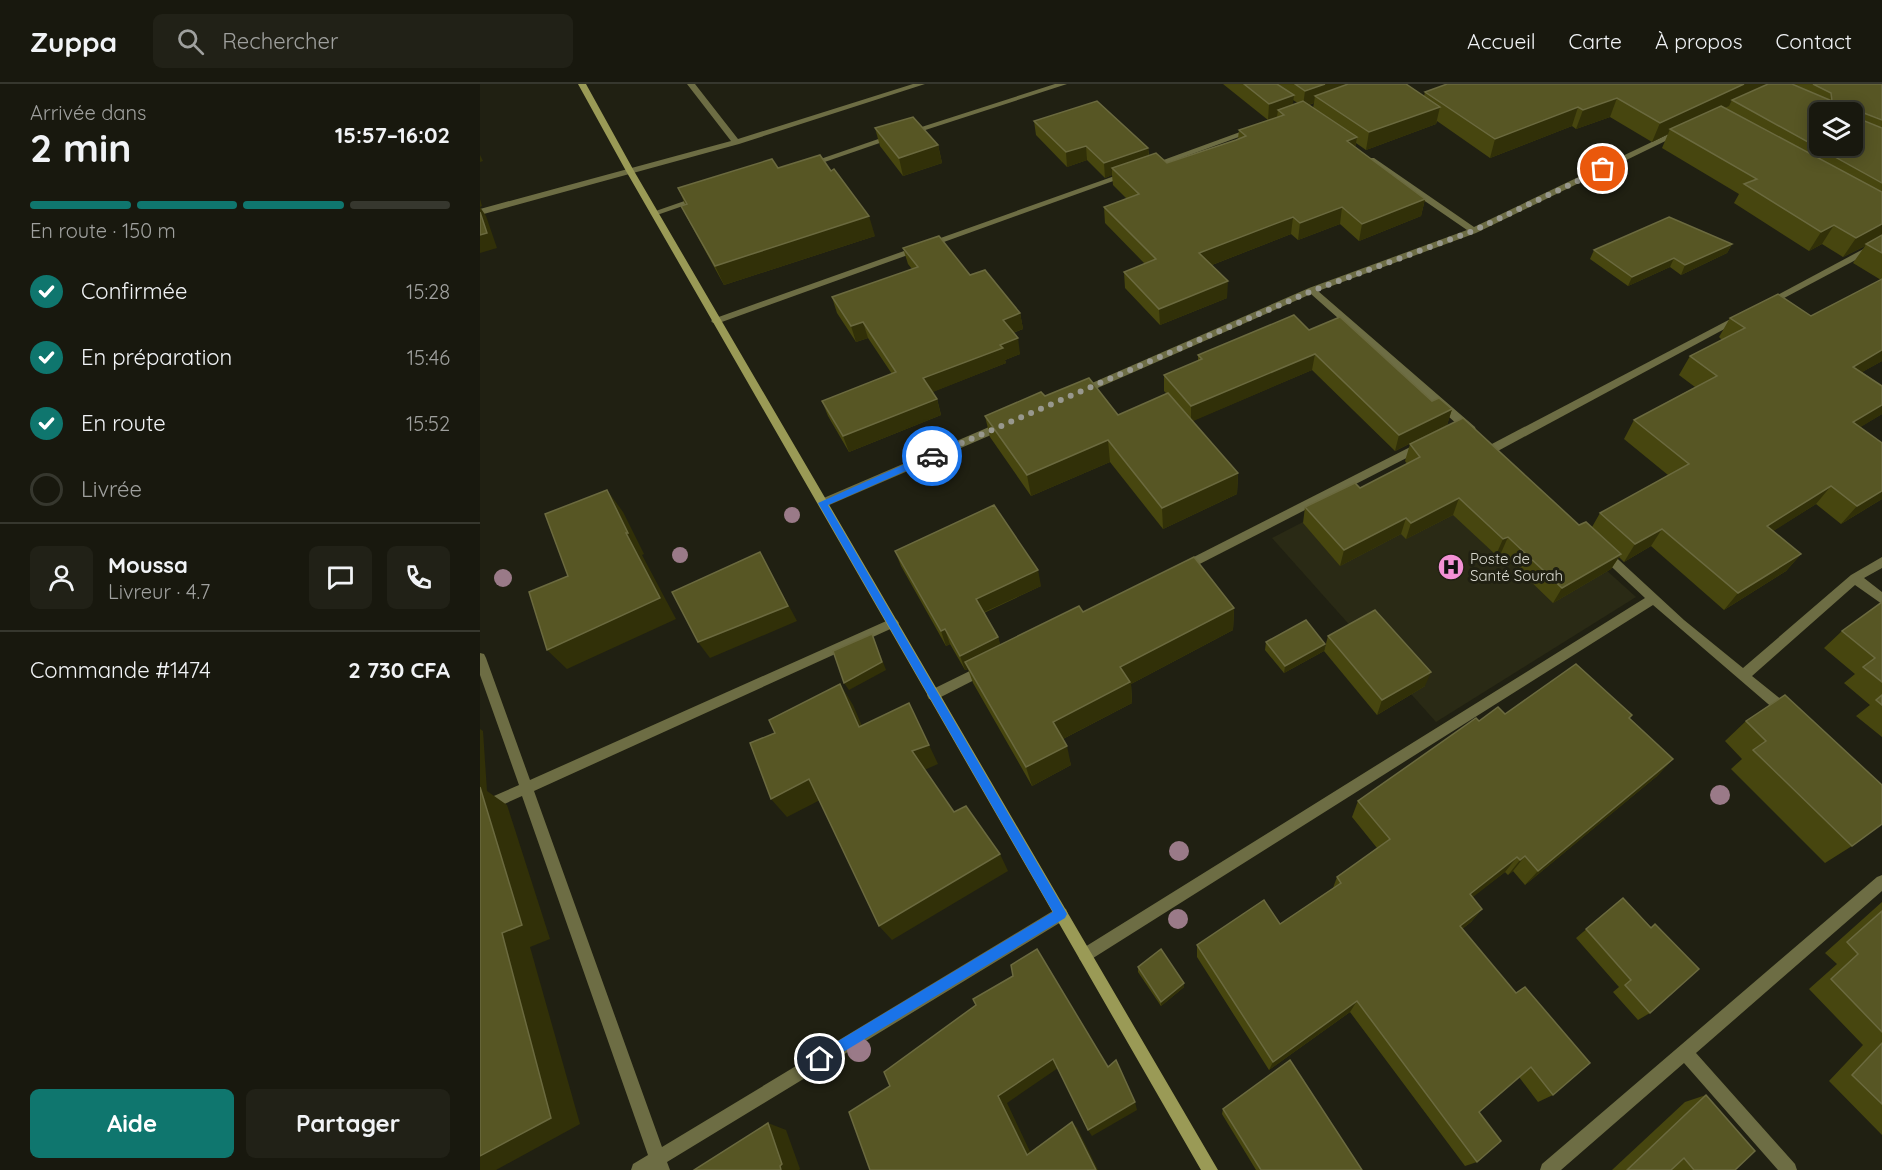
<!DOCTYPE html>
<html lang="fr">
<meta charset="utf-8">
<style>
:root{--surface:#18180e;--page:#212117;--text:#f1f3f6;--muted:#9fa09e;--line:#36372e;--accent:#0f766e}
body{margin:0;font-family:Quicksand,sans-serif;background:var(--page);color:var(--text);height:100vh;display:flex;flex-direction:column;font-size:22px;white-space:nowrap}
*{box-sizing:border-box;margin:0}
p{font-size:20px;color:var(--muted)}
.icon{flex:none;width:33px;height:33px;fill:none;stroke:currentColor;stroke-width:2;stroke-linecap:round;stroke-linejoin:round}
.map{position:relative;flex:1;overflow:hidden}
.panel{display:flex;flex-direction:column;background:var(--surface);width:480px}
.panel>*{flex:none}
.controls{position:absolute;left:1329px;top:18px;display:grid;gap:12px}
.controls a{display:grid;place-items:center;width:54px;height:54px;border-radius:9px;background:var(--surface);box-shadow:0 3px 15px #0003,0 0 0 2px var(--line);font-size:30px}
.pin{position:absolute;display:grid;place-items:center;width:51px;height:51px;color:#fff;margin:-26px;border:3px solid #fff;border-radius:50%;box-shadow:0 2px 6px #0007}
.courier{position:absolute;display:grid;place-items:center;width:60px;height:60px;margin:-30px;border:4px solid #1a73e8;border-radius:50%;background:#fff;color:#222;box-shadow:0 2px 8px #0007}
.overview em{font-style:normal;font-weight:700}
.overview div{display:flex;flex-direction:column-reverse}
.overview{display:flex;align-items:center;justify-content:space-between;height:102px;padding:0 30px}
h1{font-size:39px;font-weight:700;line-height:45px}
.bar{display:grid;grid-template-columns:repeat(4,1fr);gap:9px 6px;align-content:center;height:72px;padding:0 30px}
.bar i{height:8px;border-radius:4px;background:var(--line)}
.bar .selected{background:var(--accent)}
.bar p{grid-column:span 4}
.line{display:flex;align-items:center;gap:15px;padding:0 30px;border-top:2px solid var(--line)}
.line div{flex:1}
.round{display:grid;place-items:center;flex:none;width:63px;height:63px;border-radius:9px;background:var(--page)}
ol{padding:0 30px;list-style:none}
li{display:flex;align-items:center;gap:18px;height:66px}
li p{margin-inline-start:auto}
li .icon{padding:6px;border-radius:50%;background:var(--accent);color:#fff;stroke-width:4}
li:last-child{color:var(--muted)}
li i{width:33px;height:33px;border:3px solid var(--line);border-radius:50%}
.action{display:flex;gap:12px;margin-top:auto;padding:12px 30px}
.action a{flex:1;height:69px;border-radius:9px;background:var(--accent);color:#fff;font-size:24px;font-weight:700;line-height:69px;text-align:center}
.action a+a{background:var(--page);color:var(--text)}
header{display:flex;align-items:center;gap:36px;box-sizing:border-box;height:84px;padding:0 30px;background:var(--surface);border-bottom:2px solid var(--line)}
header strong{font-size:28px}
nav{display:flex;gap:33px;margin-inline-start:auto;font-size:21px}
.search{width:420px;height:54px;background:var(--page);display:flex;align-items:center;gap:15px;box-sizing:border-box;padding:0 21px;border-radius:9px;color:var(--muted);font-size:22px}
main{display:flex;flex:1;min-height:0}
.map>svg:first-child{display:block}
.built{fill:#2a2a15}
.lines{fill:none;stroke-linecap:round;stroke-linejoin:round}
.street{fill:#6d6d44;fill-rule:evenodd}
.secondary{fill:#9a9a56;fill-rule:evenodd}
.tree{fill:#9a7a88}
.wall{fill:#47460f;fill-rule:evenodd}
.shaded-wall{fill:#313008}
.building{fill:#575624;stroke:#6b6a3f;stroke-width:1.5;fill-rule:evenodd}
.route{fill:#1a73e8}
.done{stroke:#98988e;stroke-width:6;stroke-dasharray:0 10.8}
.labels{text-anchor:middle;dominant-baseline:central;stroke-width:6;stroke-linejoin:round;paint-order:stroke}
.poi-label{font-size:15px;fill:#d9d9d0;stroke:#202012;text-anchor:start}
</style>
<header>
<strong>Zuppa</strong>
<div class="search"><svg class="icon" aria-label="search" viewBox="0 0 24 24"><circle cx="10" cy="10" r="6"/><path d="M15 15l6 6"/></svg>Rechercher</div>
<nav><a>Accueil</a><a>Carte</a><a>À propos</a><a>Contact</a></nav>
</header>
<main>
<section class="panel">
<div class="overview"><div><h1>2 min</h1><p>Arrivée dans</p></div><em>15:57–16:02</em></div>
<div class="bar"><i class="selected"></i><i class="selected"></i><i class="selected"></i><i></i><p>En route · 150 m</p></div>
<ol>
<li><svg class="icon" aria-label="check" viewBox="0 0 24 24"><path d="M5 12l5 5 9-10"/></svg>Confirmée<p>15:28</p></li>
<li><svg class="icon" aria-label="check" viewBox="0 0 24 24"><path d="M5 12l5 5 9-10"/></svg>En préparation<p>15:46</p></li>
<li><svg class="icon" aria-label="check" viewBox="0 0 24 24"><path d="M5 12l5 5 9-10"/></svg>En route<p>15:52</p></li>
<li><i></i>Livrée</li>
</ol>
<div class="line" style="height:108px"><a class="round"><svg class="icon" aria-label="person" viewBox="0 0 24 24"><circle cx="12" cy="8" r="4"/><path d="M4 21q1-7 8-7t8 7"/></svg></a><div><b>Moussa</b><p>Livreur · 4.7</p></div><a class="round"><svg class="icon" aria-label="chat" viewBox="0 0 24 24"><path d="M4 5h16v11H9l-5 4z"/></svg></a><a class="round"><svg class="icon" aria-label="phone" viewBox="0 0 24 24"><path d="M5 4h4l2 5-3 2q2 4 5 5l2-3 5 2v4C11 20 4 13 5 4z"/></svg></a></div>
<div class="line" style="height:78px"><div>Commande #1474</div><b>2 730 CFA</b></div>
<div class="action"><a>Aide</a><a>Partager</a></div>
</section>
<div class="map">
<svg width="1402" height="1086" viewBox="0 0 1402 1086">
<rect width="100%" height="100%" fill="#202012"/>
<polygon class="built" points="982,356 1156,513 956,638 792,454"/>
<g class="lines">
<g class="street">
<polygon points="207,0 215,0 258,55 433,0 445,0 259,60 0,131 0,125 251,57"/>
<polygon points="575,0 587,0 433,50 426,48"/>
<polygon points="771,44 778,46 674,84 667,82"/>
<polygon points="1197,46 1204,48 996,149 838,207 995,343 996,346 995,349 987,349 831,210 604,310 596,310 595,308 596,306 829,204 987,146 888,78 888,74 894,74 994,143"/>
<polygon points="410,51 417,53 333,82 326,80"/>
<polygon points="643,89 650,91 239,239 233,239 231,237 233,235"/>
<polygon points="216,113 223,115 177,131 170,129"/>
<polygon points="1402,155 1402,162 1289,222 1286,223 1281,220"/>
<polygon points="1260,230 1265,233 1263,235 1016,368 1012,369 1007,365 1008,362"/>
<polygon points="523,337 528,341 527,344 347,422 343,423 338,419 339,416"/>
<polygon points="942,357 946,358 947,361 946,364 706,487 698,487 696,484 698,481"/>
<polygon points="1123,464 1127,465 1204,536 1263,584 1371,491 1402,473 1402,484 1384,494 1402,508 1402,520 1375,501 1272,592 1312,624 1313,628 1312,632 1307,634 1302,632 1173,521 610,876 605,878 600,876 598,871 600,866 1165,514 1119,471 1117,468 1119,465"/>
<polygon points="413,534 417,536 419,539 417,542 54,707 182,1063 576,825 581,823 586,825 588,830 586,835 187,1078 190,1086 151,1086 153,1080 168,1071 42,712 0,731 0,718 39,701 0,591 0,569 4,570 6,574 50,696"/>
<polygon points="504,580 508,581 510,585 508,589 457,615 453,616 449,615 447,611 449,607"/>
<polygon points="1402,791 1402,807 1216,969 1315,1080 1317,1086 1298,1086 1204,979 1081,1086 1060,1086 1062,1080 1397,793"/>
</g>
<polygon class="secondary" points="98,0 106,0 154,87 738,1086 721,1086 146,87"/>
</g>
<g class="tree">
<circle cx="312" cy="431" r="8"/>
<circle cx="200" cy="471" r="8"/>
<circle cx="23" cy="494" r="9"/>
<circle cx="1240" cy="711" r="10"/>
<circle cx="699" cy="767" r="10"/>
<circle cx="698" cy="835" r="10"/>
<circle cx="379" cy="966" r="12"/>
</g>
<g class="wall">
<path d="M 743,0 L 926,0 L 944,12 L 945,8 L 967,0 L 1402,0 L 1402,277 L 1382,288 L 1402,302 L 1402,330 L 1380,343 L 1402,359 L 1402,415 L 1361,440 L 1336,420 L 1293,447 L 1321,470 L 1306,487 L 1244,526 L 1171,462 L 1144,478 L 1139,473 L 1131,485 L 1073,519 L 1021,469 L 1016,471 L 973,431 L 926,455 L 921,450 L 860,482 L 823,439 L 825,423 L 880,404 L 927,380 L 925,377 L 930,360 L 1099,441 L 1112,443 L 1120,429 L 1188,391 L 1144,355 L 1154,336 L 1215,303 L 1199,291 L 1210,272 L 1242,256 L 1239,253 L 1250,234 L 1331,232 L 1401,196 L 1373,179 L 1385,162 L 1363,173 L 1342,160 L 1329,167 L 1254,119 L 1259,110 L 1182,64 L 1188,50 L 1172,58 L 1130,33 L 1096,45 L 1092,42 L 1010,74 L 957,37 L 956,40 L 886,66 L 876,59 L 875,63 L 945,115 L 941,132 L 879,157 L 860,140 L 818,156 L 811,150 L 732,181 L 747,214 L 680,241 L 645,204 L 644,188 L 665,180 L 625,139 L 624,123 L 647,115 L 633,101 L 632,91 L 625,94 L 607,76 L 587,83 L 556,51 L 554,37 L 668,64 L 669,71 L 687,79 L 758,55 L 759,46 L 788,36 ZM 813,16 L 818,19 L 813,21 ZM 834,19 L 833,24 L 829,21 Z"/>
<polygon points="395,44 458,61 462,79 423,92 400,62"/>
<polygon points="298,84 395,152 244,201 211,141 201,122 205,120 198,104"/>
<polygon points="1252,160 1247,169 1201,191 1190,183 1148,202 1110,175 1114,166"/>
<polygon points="423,164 490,191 540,229 543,245 533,249 540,270 525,276 526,279 452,308 457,315 461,331 369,368 348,332 342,317 412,290 388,254 376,258 357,229 352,213 432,185 428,180"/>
<polygon points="829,246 952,317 972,325 967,341 915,367 832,286 712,337 758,389 757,410 683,445 630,378 551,412 510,353 505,332 565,312 638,331 687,310 684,307 684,291 718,277 718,271"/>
<polygon points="415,467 561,502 504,529 518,553 520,561 603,528 754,524 753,546 651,600 652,619 583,655 591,681 552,702 493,599 488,585 485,586 470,560 466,562 421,482"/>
<polygon points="1402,518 1402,653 1376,632 1390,621 1364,599 1375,590 1344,564 1362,547"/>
<polygon points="848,552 945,602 897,631 844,567"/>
<polygon points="786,558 845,560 844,567 804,589 785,566"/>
<polygon points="1305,611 1372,762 1345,779 1251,685 1262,675 1245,657 1266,637"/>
<polygon points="1025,630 1150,635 1193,675 1177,692 1045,801 1033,787 1028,791 1025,788 992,813 1002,825 991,838 982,845 1073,1011 1058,1018 1039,993 999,1028 997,1078 985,1082 870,928 789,986 717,873 717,861 800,840 853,804 857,793 897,764 872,733 878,717 999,637"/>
<polygon points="1143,814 1171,843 1175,840 1170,929 1158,936 1133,908 1139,903 1096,854"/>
<polygon points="1402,818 1402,1051 1349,997 1383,961 1329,905 1357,880 1345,869"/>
<polygon points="658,883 704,903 681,922 658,888"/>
<polygon points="1226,1011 1255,1086 1132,1086 1205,1018"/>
<polygon points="743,1025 882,1086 776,1086 742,1030"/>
</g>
<g class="shaded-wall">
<polygon points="845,0 888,0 835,12 834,19 823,22 825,7"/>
<polygon points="1264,0 1296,0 1252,16 1249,22 1194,47 1190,45 1188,50 1172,58 1180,39"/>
<polygon points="814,11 812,27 798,26 797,33 788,36 789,20"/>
<polygon points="1137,14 1130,33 1096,45 1103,26"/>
<polygon points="960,23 956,40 886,66 889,48"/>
<polygon points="1098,23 1092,42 1010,74 1015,55"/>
<polygon points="877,53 874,70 867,57"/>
<polygon points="458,61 462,79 423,92 419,74"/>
<polygon points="606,62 607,76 587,83 586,68"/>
<polygon points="668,64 669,78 632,84 632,91 625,94 624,79"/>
<polygon points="0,71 3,77 0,78"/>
<polygon points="0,115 2,122 0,123 6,132 17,164 0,169"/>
<polygon points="945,115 941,132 879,157 882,140"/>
<polygon points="862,123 860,140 818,156 820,139"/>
<polygon points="389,132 395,152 244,201 235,182"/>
<polygon points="813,133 811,150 719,186 719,169"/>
<polygon points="1402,140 1402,153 1386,160 1385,162 1363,173 1376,154"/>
<polygon points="1354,141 1342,160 1329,167 1341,148"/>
<polygon points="1252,160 1247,169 1201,191 1205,181"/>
<polygon points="1194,174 1190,183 1148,202 1152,193"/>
<polygon points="748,197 747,214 680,241 679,225"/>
<polygon points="540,229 543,245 526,251 523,236"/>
<polygon points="383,238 388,254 376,258 371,242"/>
<polygon points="538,254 540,270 525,276 526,279 448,310 443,294"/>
<polygon points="1402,266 1402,277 1359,301 1373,283"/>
<polygon points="835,270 832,286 711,338 711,322"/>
<polygon points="457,315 461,331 369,368 363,352"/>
<polygon points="1402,321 1402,330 1358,357 1373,338"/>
<polygon points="972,325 967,341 915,367 919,351"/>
<polygon points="628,356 630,378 551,412 547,391"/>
<polygon points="758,389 757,410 683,445 682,424"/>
<polygon points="1351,402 1336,420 1273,460 1287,442"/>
<polygon points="127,406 143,428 164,470 162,471 196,535 87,585 67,566 146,449"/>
<polygon points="1402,407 1402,415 1361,440 1377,422"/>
<polygon points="979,414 973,431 926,455 931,439"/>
<polygon points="926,434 921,450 860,482 864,466"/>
<polygon points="1182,445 1171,462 1144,478 1155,460"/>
<polygon points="1028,453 1021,469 1016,471 1023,455"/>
<polygon points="280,468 317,537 230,574 218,558"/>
<polygon points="1141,470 1131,485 1073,519 1082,504"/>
<polygon points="1321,470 1306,487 1244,526 1258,509"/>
<polygon points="558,486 561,502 500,530 496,515"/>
<polygon points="754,524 753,546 651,600 652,619 577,658 573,638 640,583"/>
<polygon points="465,545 470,560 466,562 461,547"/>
<polygon points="392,550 406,586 369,606 364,599"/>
<polygon points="518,553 522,567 485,578 488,585 485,586 480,572"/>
<polygon points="845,560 844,567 804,589 805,582"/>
<polygon points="951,588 945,602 897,631 902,616"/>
<polygon points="360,600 373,621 391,663 379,643"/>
<polygon points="429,619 458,680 442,687 432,667"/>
<polygon points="0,645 3,647 7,707 27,721 70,855 50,863 100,1040 16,1086 0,1086 0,1072 22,849 0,717"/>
<polygon points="587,662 591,681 552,702 546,683"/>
<polygon points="1193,675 1177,692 1045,801 1058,787"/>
<polygon points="329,695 344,714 307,733 291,715"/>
<polygon points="520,770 528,787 412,856 399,842"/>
<polygon points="1045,772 1033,787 1028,791 1040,776"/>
<polygon points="1037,773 1025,788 979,824 990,810"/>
<polygon points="1002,825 991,838 969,855 980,842"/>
<polygon points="704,899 704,903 681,922 681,918"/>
<polygon points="877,917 870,928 789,986 793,978"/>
<polygon points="573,975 578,984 527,1019 554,1076 547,1071 518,1012"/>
<polygon points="655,1018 657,1026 612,1052 608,1046"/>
<polygon points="592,1038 597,1044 618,1086 616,1086"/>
<polygon points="288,1039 306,1046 320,1085 319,1086 301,1086"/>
</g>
<g class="building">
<polygon points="764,0 797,0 814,11 789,20"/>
<polygon points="815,0 845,0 825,7"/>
<polygon points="868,0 926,0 960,23 889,48 835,12"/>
<polygon points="967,0 1264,0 1180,39 1137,14 1103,26 1098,23 1015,55 945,8"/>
<path d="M 1288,0 L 1312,0 L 1352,17 L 1351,9 L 1333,0 L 1402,0 L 1402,36 L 1381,28 L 1382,36 L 1402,44 L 1402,99 L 1252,16 ZM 1340,28 L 1372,28 L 1372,62 L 1340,62 Z"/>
<polygon points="617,17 668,64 624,79 606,62 586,68 554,37"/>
<polygon points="823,17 877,53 867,57 945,115 882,140 862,123 820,139 813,133 719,169 748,197 679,225 644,188 676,175 624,123 659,110 632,84 676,69 687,79 756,56 766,52 759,46 804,31 798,26"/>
<polygon points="1241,22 1402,108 1402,140 1376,154 1354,141 1341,148 1264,100 1277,95 1190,45"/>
<polygon points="433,33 458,61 419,74 395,44"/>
<polygon points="340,71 351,87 354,85 389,132 235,182 201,122 207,120 198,104 292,75 298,84"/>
<polygon points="0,128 7,149 0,151"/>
<polygon points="1189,133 1252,160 1205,181 1194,174 1152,193 1114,166"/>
<polygon points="1402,151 1402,169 1386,160"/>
<polygon points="459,152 490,191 505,186 540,229 523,236 538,254 520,261 523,264 443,294 457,315 363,352 342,317 416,288 383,238 371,242 352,213 438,183 423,164"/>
<polygon points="1402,195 1402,266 1373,283 1402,302 1402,321 1373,338 1402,359 1402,407 1377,422 1351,402 1287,442 1321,470 1258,509 1182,445 1155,460 1120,429 1209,380 1154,336 1237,292 1210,272 1265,244 1250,234 1298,210 1331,232"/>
<polygon points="814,231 829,246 860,233 952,317 959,314 972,325 919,351 835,270 711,322 684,291 722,275 718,271"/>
<polygon points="609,294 638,331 688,309 758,389 682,424 628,356 547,391 505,332 561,308 565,312"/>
<polygon points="983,334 1099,441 1106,438 1141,470 1082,504 1028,453 1023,455 979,414 931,439 926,434 864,466 825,423 875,399 880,404 940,373 930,360"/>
<polygon points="127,406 148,449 146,449 180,514 67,566 49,508 88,492 65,430"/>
<polygon points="514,421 558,486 496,515 518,553 480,572 465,545 461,547 415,467"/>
<polygon points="280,468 308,522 218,558 192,508"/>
<polygon points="714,473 754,524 640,583 650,598 573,638 587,662 546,683 485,578 599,522 603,528"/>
<polygon points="1402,518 1402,598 1383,583 1395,574 1362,547"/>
<polygon points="895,526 951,588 902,616 848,552"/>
<polygon points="826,536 845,560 805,582 786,558"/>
<polygon points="392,550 402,578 364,599 353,567"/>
<polygon points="1096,580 1152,631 1149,634 1193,675 1058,787 1045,772 1040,776 1037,773 990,810 1002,825 980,842 1036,909 1045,903 1110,979 1073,1011 1051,983 999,1028 1021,1057 997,1078 877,917 793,978 717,861 784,816 800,840 861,799 857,793 910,755 878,717 996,634 999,637 1018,623 1025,630"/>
<polygon points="360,600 379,643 429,619 449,661 432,667 474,728 486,722 520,770 399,842 329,695 291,715 270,659 295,649 289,636"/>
<polygon points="1305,611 1402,701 1402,740 1372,762 1273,666 1286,657 1266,637"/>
<polygon points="1402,611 1402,621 1396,616"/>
<polygon points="0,703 42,841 22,849 71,1034 0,1072"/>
<polygon points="1143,814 1171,844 1175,840 1219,885 1170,929 1145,901 1151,896 1106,845"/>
<polygon points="1402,827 1402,948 1351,895 1378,870 1367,858"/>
<polygon points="557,865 628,983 636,976 655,1018 608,1046 573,975 518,1012 547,1071 592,1038 616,1086 390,1086 369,1028 410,1002 404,988 496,921 493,915 533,892 531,881"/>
<polygon points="681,865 704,899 681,918 658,883"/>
<polygon points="1402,959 1402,1020 1372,991"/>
<polygon points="810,976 882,1086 781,1086 743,1025"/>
<polygon points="1226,1011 1275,1067 1255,1086 1214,1086 1204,1074 1191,1086 1147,1086"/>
<polygon points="288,1039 302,1080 300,1082 301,1086 214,1086"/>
</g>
<polygon class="route" points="452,368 455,369 455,374 348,421 587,830 585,834 340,982 335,980 333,975 335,971 573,828 338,419"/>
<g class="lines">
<polyline class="done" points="452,372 832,207 993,147 1123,85"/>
</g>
<defs>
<symbol id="hospital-disc" viewBox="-11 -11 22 22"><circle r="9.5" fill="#f391d5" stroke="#202012"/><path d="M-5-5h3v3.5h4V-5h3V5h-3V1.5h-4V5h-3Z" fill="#111"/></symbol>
</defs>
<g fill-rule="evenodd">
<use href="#hospital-disc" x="956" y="468" width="30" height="30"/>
</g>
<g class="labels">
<g class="poi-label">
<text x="990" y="474">Poste de<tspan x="990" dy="17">Santé Sourah</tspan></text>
</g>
</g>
</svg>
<div class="controls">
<a><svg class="icon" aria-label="layers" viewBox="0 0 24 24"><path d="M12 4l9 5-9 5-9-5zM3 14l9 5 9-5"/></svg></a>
</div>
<div class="pin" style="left:1123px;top:85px;background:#ea580c"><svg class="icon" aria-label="bag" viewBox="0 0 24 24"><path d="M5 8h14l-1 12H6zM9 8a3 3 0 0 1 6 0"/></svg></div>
<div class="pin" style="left:340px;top:975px;background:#1f2937"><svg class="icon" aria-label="home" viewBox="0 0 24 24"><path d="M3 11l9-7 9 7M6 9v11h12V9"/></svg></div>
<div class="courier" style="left:452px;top:372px"><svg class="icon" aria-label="car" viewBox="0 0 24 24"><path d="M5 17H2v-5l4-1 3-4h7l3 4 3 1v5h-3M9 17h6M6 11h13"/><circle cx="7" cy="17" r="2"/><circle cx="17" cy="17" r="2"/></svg></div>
</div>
</main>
